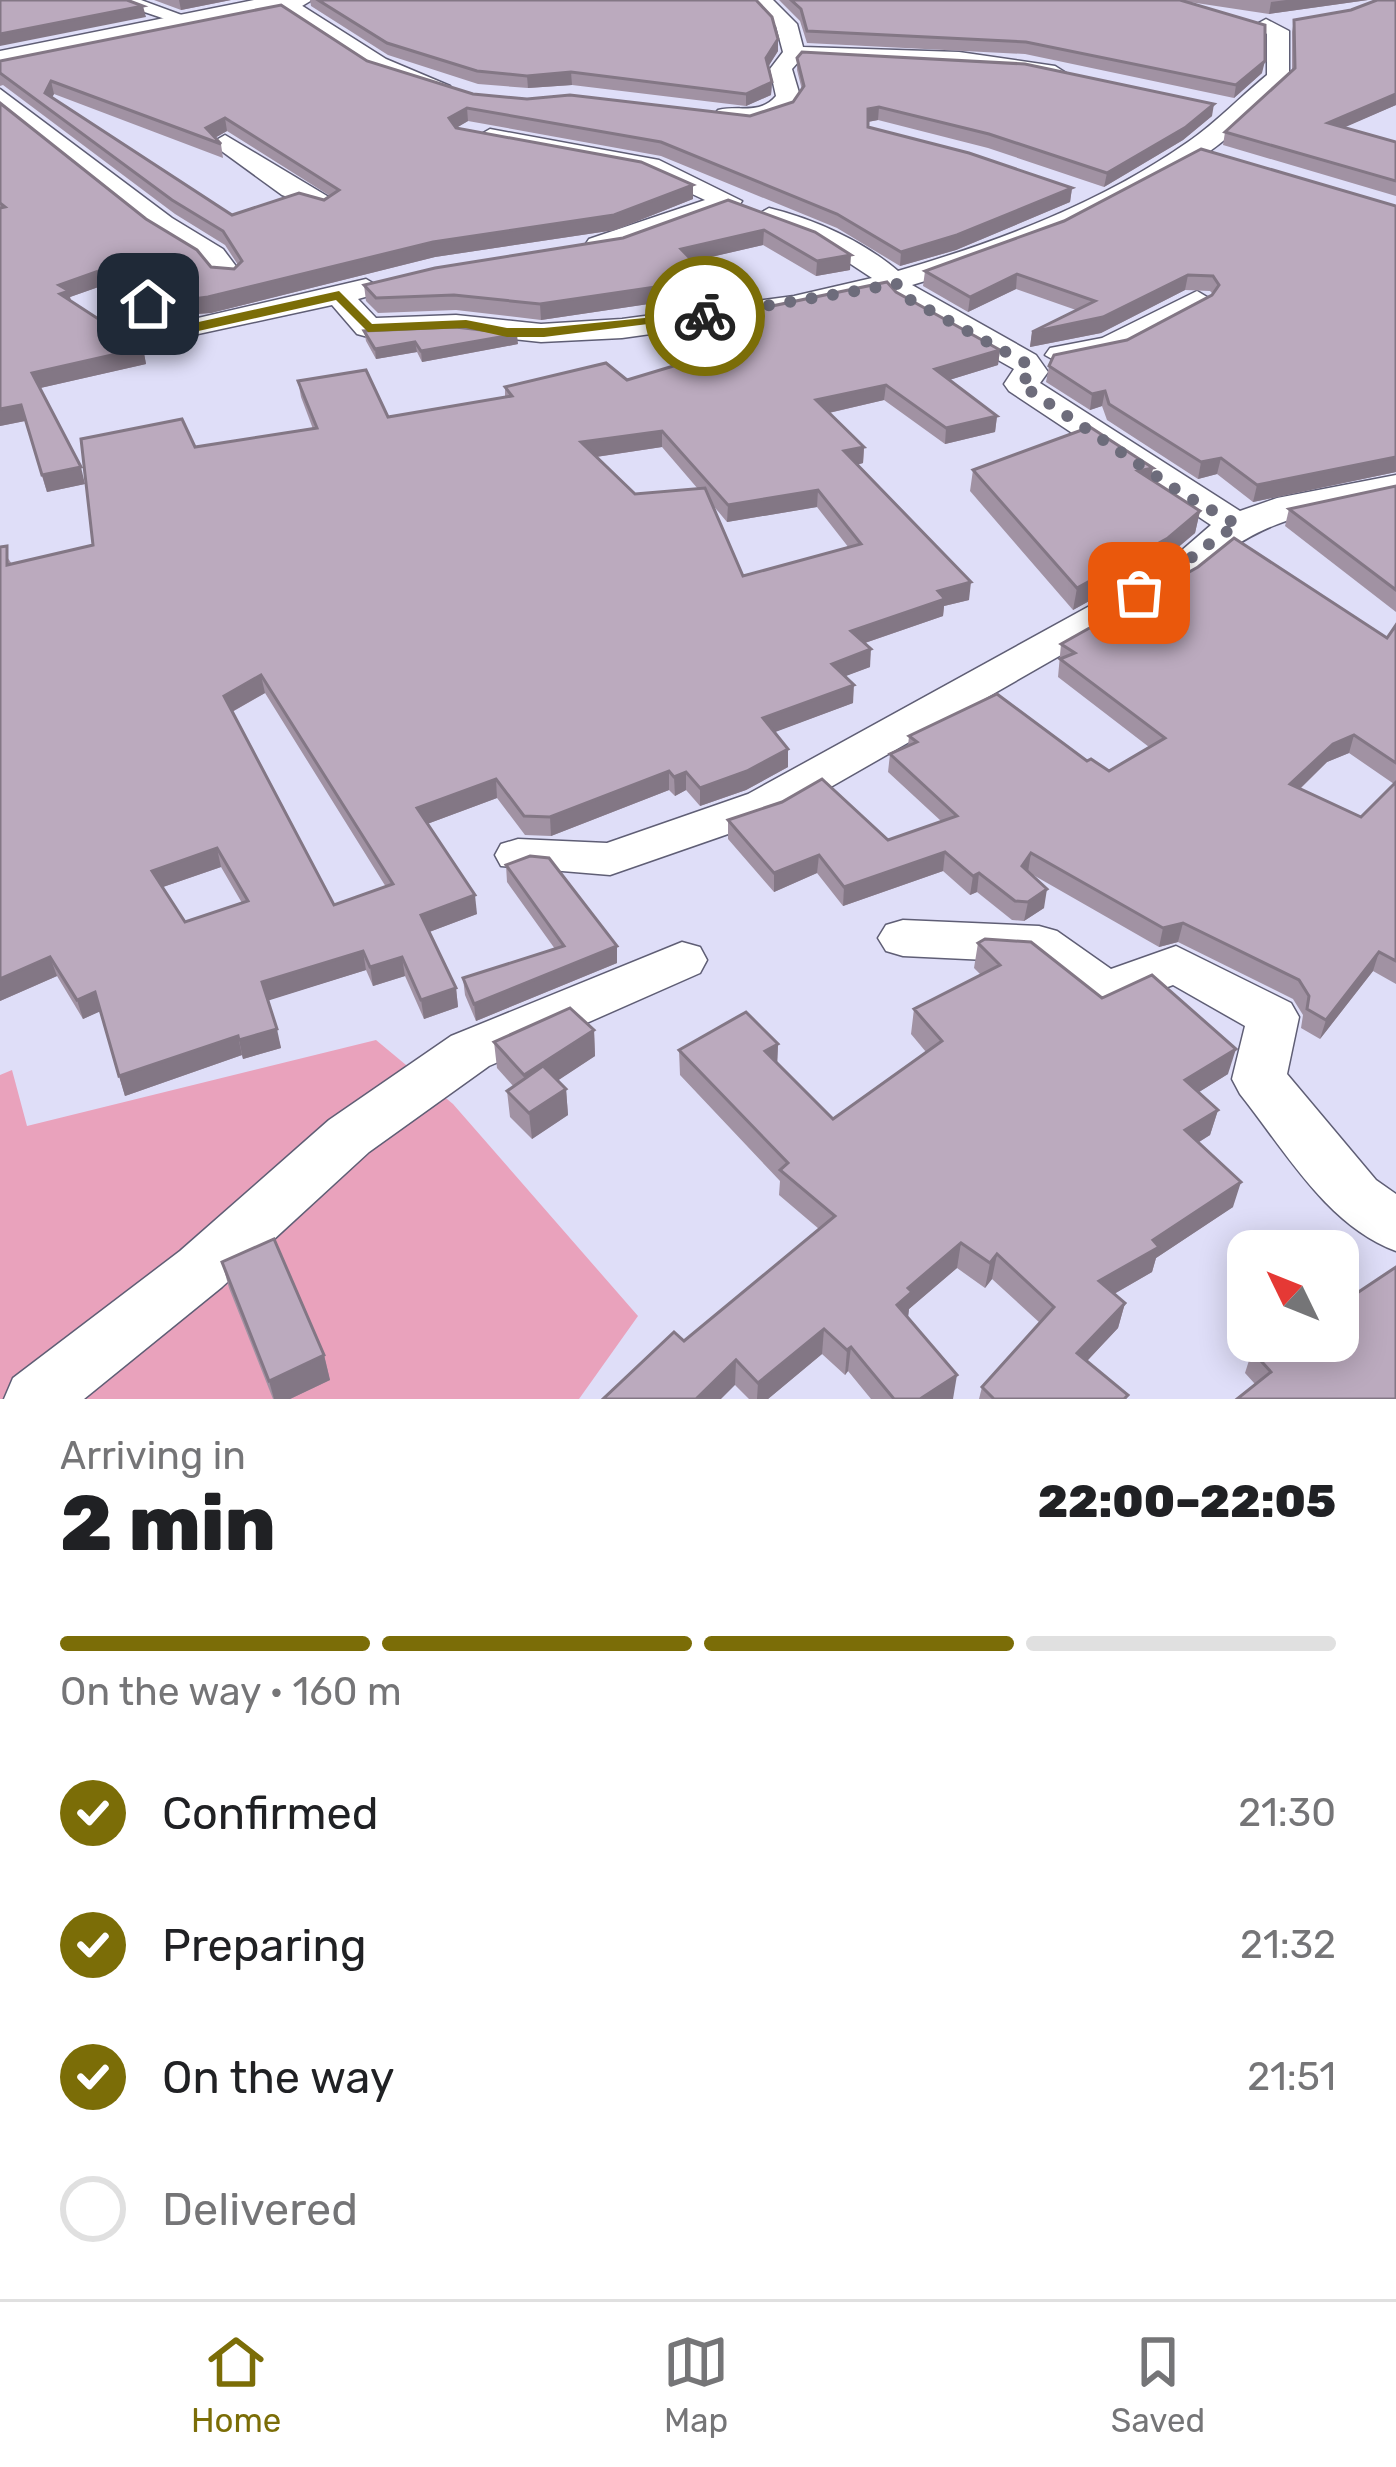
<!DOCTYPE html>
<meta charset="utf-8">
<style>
:root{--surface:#fff;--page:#f6f6f6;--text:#202124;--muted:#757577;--line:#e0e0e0;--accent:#7b6d07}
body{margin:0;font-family:Rubik,sans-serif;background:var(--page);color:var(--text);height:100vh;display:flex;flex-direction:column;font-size:45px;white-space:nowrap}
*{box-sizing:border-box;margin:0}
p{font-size:39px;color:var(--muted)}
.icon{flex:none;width:66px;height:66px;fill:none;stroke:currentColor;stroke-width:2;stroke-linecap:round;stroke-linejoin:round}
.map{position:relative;height:1399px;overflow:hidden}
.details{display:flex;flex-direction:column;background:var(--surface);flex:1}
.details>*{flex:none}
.needle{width:78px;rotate:313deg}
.controls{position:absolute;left:1227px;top:1230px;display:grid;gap:24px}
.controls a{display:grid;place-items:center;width:132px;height:132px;border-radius:24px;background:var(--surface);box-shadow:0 6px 30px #0003;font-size:60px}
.pin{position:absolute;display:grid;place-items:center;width:102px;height:102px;color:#fff;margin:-51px;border-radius:24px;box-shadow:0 6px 18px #0006}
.courier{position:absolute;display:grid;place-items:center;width:120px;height:120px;margin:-60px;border:9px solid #7b6d07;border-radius:50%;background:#fff;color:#222;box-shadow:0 3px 15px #0007}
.summary em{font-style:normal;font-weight:800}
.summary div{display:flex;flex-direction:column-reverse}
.summary{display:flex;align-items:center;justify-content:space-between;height:204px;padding:0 60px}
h1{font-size:78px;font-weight:800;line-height:90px}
.bar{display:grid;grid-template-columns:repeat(4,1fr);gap:18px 12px;align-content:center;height:144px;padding:0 60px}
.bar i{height:15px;border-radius:9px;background:var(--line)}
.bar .active{background:var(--accent)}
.bar p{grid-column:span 4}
ol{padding:0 60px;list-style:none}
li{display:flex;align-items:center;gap:36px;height:132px}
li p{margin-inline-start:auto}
li .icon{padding:12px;border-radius:50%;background:var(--accent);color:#fff;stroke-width:4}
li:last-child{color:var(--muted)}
li i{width:66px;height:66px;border:6px solid var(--line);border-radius:50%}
.dock{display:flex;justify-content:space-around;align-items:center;height:168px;border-top:3px solid var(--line);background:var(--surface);font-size:33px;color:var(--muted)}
.dock a{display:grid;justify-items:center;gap:6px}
.dock .active{color:var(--accent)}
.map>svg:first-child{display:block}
.green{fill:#e9a2bc}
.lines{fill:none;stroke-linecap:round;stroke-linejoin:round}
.street-casing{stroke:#5f5e75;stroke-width:3}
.secondary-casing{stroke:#5f5e75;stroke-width:3}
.street{fill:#fff;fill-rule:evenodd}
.secondary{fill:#fff;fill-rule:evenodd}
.wall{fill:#a192a3;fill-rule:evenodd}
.shaded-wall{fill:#837785}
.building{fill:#bbaabe;stroke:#837785;stroke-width:3;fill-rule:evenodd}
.route{fill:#7b6d07}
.done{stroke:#6d6c7b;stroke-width:12;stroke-dasharray:0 21.6}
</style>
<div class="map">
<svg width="1396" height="1399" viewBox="0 0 1396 1399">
<rect width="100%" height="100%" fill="#dfdef8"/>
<polygon class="green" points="376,1040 453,1104 638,1316 579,1399 0,1399 0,1075 12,1070 27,1126"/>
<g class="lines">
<defs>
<g id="street">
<polygon points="109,0 141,0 187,17 177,23"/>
<polygon points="276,0 293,0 386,59 450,86 439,93 370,69 277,7"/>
<path d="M 751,0 L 773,0 L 797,24 L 803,47 L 959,52 L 1055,66 L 1066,73 L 1055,80 L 959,66 L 800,60 L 792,69 L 800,96 C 784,121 739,136 714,115 L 718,110 C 739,105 760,115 776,96 L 770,69 L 783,52 L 776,26 Z"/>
<path d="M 1266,19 L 1289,31 L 1289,77 C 1196,189 1048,245 912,285 L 1036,355 L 1048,372 L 1040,383 L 1240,511 L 1277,498 L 1396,475 L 1396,497 C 1307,514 1261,516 1192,580 L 780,816 L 610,875 L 501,866 L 495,855 L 501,844 L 518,839 L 607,843 L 748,794 L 1166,564 L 1211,525 L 1009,391 L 1004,384 L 1014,369 L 897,303 L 887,292 L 794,314 L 622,338 L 541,342 L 456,333 L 368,337 L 357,334 L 332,305 L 175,339 L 164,336 L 134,304 L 149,295 L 160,298 L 185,321 L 366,279 L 381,288 L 376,294 L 358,299 L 376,318 L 456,315 L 541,324 L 622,319 L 794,296 L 872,278 L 834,253 L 755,216 L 769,208 C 814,219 863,241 898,271 C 1000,241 1101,203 1188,142 C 1217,122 1240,97 1267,75 L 1267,34 L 1255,25 Z"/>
<polygon points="0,89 172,218 223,249 241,273 237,279 217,279 203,261 152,230 0,108"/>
<path d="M 490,129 L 659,160 L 742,201 L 738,207 C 700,219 627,260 589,251 L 585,245 L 589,239 L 705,200 L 643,171 L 481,141 L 478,136 Z"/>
<polygon points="225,135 337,202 324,210 282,195 216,147 213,142"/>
<polygon points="1197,291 1212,300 1207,306 1122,352 1061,364 1045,355 1050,348 1102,338"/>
<path d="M 903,920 L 1039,926 L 1057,931 L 1111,969 L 1176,946 L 1291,1003 L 1299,1017 L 1287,1074 L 1376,1180 L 1396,1194 L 1396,1251 C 1327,1226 1284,1149 1240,1094 L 1232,1079 L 1245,1026 L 1173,985 L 1106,1010 L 1088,1005 L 1028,962 L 903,956 L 886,951 L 878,938 L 886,925 Z"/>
<polygon points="682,942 700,947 707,960 700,973 489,1066 369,1152 222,1287 84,1399 4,1399 13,1378 180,1251 329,1120 451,1036"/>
</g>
<polygon id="secondary" points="254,0 312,0 297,9 0,71 0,51"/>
</defs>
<use href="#street" class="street-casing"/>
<use href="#secondary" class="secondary-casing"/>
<use href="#street" class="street"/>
<use href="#secondary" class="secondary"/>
</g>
<g class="wall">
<polygon points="154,0 231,0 181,10"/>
<polygon points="310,0 756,0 778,51 768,67 772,82 771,95 746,106 572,85 528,88 478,84 388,55 311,6"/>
<polygon points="779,0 1368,0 1269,14 1183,1 1262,73 1234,98 1025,54 807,43 800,21"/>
<polygon points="1396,0 1396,105 1344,127 1396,142 1396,196 1223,145 1225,132 1292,70 1292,32 1294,20 1351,10"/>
<path d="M 797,58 L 1212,116 L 1183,140 L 1104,187 L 988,148 L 878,120 L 868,122 L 868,127 L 1072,188 L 1070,202 L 956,250 L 900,266 L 837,228 L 661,156 L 468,121 L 456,128 L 693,185 L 693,199 L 615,230 L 435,257 L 211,313 L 196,314 L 144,271 L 70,297 L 71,301 L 143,348 L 146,364 L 40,388 L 85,484 L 47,492 L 25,421 L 0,426 L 0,103 L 146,219 L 211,267 L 234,269 L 238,265 L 225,245 L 175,214 L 3,85 L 0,86 L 0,61 L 367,61 L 473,94 L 750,116 L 793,102 L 802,90 L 797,70 ZM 54,94 L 223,158 L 221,144 L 215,138 L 227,131 L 330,196 L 324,200 L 232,215 L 52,97 Z"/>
<polygon points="728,200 850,270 816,276 763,245 693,261 710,279 709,295 541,320 456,310 378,313 366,301 364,285 623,238"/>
<polygon points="1396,206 1396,472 1253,502 1217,474 1198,479 1107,420 1102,406 1090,410 1046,382 1049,366 1127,340 1213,294 1210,291 1185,290 1101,333 1030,347 1032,332 1076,310 1016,289 968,312 923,286 925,271"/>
<path d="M 896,292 L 1000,350 L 998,365 L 949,380 L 997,416 L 995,432 L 945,444 L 884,400 L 829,413 L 864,447 L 863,463 L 857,465 L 969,600 L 944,606 L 943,616 L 865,643 L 870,667 L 845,676 L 853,703 L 774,732 L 788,767 L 746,790 L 700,806 L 686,790 L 675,796 L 669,790 L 551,836 L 525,835 L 497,798 L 427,824 L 477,914 L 429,932 L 456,988 L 458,1007 L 424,1019 L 405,976 L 373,986 L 366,970 L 268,1000 L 281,1048 L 243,1059 L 242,1055 L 125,1096 L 100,1011 L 83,1019 L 57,976 L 0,1001 L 0,547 L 12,564 L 93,545 L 195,447 L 313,429 L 301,397 L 298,381 L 388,417 L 505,397 L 505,387 L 627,380 L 696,360 L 696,346 L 699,345 L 699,334 ZM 662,447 L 698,489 L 635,494 L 596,457 ZM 711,503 L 727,522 L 817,507 L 849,548 L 743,576 ZM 265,693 L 386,887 L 334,905 L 232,712 ZM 221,867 L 242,903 L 185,922 L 163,887 Z"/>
<polygon points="364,331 518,344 422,362 417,352 376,359 366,341"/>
<polygon points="1153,468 1150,479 1200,511 1195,533 1163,560 1073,610 970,491 973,470"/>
<polygon points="1396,486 1396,612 1285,526 1289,509"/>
<path d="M 1396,625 L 1396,984 L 1373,971 L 1320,1039 L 1301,1028 L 1303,1015 L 1293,999 L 1178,942 L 1159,947 L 1028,872 L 1044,908 L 1024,921 L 1012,920 L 977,892 L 970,895 L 943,871 L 843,906 L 817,873 L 774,892 L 728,839 L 728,820 L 888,840 L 941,821 L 888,772 L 890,754 L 908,746 L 909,736 L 1087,761 L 1109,771 L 1149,747 L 1058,677 L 1061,644 L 1387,638 ZM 1349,753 L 1394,784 L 1361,817 L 1300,789 L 1327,762 Z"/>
<polygon points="506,865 617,946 617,963 476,1021 465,995 463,978 555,949 507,882"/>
<polygon points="978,943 1102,998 1228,1074 1199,1092 1218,1110 1210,1135 1199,1142 1233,1207 1156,1258 1152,1272 1114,1294 1125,1303 1118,1328 1087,1361 1127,1399 979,1399 982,1387 1040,1323 992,1279 985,1288 957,1268 909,1309 908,1317 953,1399 871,1399 848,1371 845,1375 822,1354 768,1399 749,1399 735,1385 684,1341 819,1229 779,1195 780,1181 680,1075 679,1050 778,1044 777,1063 833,1119 926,1052 911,1034 914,1009 981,975 974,968"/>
<polygon points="594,1030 595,1056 558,1080 566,1089 568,1115 532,1139 510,1117 507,1091 514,1087 497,1068 494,1042"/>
<polygon points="222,1262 324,1355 330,1380 290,1399 273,1399 229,1288"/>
<polygon points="1396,1267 1255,1384 1245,1373 1252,1351 1348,1299"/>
</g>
<g class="shaded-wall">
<polygon points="179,0 231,0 181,10"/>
<polygon points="1286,0 1368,0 1269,14 1271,2"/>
<polygon points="143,6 146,17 0,46 0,34"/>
<polygon points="778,39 778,51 766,70 766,58"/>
<polygon points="1265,61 1262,73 1234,98 1236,85"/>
<polygon points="571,72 572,85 528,88 527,76"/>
<polygon points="51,81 54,94 48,105 45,93"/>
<polygon points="772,82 771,95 746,106 746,94"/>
<polygon points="1396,94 1396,105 1325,136 1328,123"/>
<polygon points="1214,104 1212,116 1183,140 1104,187 1107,173"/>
<polygon points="879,107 878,120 867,122 868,109"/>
<polygon points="467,108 468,121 451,131 449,118"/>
<polygon points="225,118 227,131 209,141 206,128"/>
<polygon points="693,185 693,199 615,230 435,257 211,313 196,314 193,299 433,242"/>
<polygon points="1072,188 1070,202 956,250 900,266 901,252"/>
<polygon points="764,230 763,245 681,264 681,249"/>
<polygon points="851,255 850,270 816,276 817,261"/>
<polygon points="141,256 144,271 70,297 72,306 64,309 59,285"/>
<polygon points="1017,274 1016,289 968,312 970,297"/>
<polygon points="1188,275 1185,290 1101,333 1030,347 1032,332"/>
<polygon points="710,279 709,295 541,320 540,304"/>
<polygon points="517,334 518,344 422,362 421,351"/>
<polygon points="415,342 417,352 376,359 375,349"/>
<polygon points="143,348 146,364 36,389 32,373"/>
<polygon points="1000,350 998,365 933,385 935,369"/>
<polygon points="886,385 884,400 815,416 816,400"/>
<polygon points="1105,391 1102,406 1090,410 1092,394"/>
<polygon points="21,405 25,421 0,426 0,409"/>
<polygon points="997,416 995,432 945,444 946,428"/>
<polygon points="662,431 662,447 582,459 581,442"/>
<polygon points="864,447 863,463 844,468 844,451"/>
<polygon points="1396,457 1396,472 1253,502 1257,485"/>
<polygon points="1221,458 1217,474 1198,479 1201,462"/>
<polygon points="81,467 85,484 47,492 42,475"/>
<polygon points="1153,468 1149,489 1138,471"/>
<polygon points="818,490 817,507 727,522 728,505"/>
<polygon points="1200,511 1195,533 1163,560 1073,610 1077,588"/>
<polygon points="971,582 969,600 944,606 943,616 850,648 851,631 938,591"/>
<polygon points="871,649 870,667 830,682 832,664"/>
<polygon points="261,675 265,693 228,714 224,696"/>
<polygon points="854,685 853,703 762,737 763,718"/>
<polygon points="1354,735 1349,753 1327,762 1285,803 1290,784 1333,744"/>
<polygon points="788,749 788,767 746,790 700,806 700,788"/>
<polygon points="669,771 669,790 551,836 550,817"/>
<polygon points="686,772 686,790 675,796 674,777"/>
<polygon points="496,779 497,798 419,827 417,808"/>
<polygon points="217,848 221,867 157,889 152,871"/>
<polygon points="945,852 943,871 843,906 844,887"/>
<polygon points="1031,853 1028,872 1022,866"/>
<polygon points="819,855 817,873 774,892 774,873"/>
<polygon points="979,873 977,892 970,895 973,876"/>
<polygon points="1047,889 1044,908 1024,921 1028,902"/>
<polygon points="475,895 477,914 424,934 421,915"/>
<polygon points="1183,923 1178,942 1159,947 1163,928"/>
<polygon points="617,946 617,963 476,1021 474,1004"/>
<polygon points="363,951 366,970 267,1001 262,982"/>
<polygon points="1379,952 1373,971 1320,1039 1326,1020"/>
<polygon points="50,957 57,976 0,1001 0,979"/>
<polygon points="402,957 405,976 373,986 370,967"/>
<polygon points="456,988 458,1007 424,1019 421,1000"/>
<polygon points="95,992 101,1011 83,1019 77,1000"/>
<polygon points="277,1029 281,1048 243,1059 239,1040"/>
<polygon points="594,1030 595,1056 527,1101 524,1075"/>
<polygon points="238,1036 242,1055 125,1096 119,1076"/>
<polygon points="778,1044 777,1069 765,1051"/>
<polygon points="1236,1049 1228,1074 1178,1105 1185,1080"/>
<polygon points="566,1089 568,1115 532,1139 529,1113"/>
<polygon points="1218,1110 1210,1135 1178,1155 1185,1130"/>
<polygon points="1241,1182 1233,1207 1156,1258 1152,1272 1093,1306 1099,1281 1153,1240"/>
<polygon points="961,1243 957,1268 909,1309 908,1317 894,1330 897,1305 908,1288"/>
<polygon points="997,1254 992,1279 985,1288 990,1263"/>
<polygon points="1125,1303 1118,1328 1071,1378 1077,1353"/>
<polygon points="824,1329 822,1354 768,1399 757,1399 758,1383"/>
<polygon points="851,1347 848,1371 845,1375 847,1350"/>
<polygon points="324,1355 330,1380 290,1399 274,1399 269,1381"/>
<polygon points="736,1360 735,1385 721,1399 696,1399"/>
<polygon points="957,1375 953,1399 920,1399"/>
</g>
<g class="building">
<polygon points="0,0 127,0 143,6 0,34"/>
<polygon points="318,0 756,0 772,17 778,39 766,58 772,82 746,94 571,72 527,76 477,71 387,43"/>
<polygon points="791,0 1180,0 1265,25 1265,61 1236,85 1026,42 807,31 801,9"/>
<polygon points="1377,0 1396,0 1396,94 1328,123 1396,142 1396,181 1225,132 1295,68 1294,20 1351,10"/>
<path d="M 281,5 L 367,61 L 473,94 L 527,99 L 570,95 L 750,116 L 793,102 L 804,86 L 797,58 L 802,52 L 1025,64 L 1214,104 L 1186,127 L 1107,173 L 989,134 L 879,107 L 868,109 L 868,127 L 969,153 L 1072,188 L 957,235 L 901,252 L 837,214 L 661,142 L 467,108 L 449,118 L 456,128 L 641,162 L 693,185 L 614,215 L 433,242 L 208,297 L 193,299 L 141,256 L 59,285 L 69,291 L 60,294 L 143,348 L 32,373 L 81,467 L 42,475 L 21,405 L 0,409 L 0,208 L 5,207 L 0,203 L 0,103 L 146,219 L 197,250 L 211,267 L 234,269 L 242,261 L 223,231 L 172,200 L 0,73 L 0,61 ZM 51,81 L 221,144 L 206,128 L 225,118 L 339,190 L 324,200 L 299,193 L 232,215 L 45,93 Z"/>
<polygon points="1201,149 1396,206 1396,457 1257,485 1221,458 1201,462 1109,404 1105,391 1092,394 1049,366 1054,355 1127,340 1212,295 1219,285 1213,276 1188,275 1103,317 1032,332 1095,301 1017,274 970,297 925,271 1064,221"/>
<polygon points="728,200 815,232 851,255 817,261 764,230 681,249 710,279 540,304 454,295 376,298 364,285 435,268 623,238"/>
<path d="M 887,282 L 896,292 L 1000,350 L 935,369 L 997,416 L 946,428 L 886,385 L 816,400 L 864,447 L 844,451 L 971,582 L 938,591 L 945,599 L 851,631 L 871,649 L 832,664 L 854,685 L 763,718 L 788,749 L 747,771 L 700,788 L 686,772 L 674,777 L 669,771 L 550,817 L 524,816 L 496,779 L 417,808 L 475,895 L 421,915 L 456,988 L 421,1000 L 402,957 L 370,967 L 363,951 L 262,982 L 277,1029 L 239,1040 L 238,1036 L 119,1076 L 95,992 L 77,1000 L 50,957 L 0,979 L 0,547 L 7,546 L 7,565 L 93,545 L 81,439 L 182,419 L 195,447 L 317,428 L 298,381 L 366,370 L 388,417 L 512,396 L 505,387 L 606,363 L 627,380 L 710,355 L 696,346 L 710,339 L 699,334 L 753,310 ZM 662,431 L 728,505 L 818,490 L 861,544 L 743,576 L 705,488 L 635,494 L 581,442 ZM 261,675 L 393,884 L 334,905 L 224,696 ZM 217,848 L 248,901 L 185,922 L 152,871 Z"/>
<polygon points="455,327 517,334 421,351 415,342 375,349 364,331"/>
<polygon points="1090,427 1153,468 1138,471 1200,511 1168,538 1077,588 973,470"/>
<polygon points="1396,486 1396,590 1289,509"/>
<polygon points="1234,538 1387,638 1396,625 1396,763 1354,735 1333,744 1290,784 1361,817 1396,782 1396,961 1379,952 1326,1020 1307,1009 1309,996 1299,980 1183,923 1163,928 1031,853 1022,866 1047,889 1028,902 1015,901 979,873 973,876 945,852 844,887 819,855 774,873 728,820 782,802 822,779 888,840 957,816 890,754 917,742 909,736 997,694 1087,761 1091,759 1109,771 1165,738 1060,659 1075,653 1061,644 1198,567"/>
<polygon points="530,856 549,858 617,946 474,1004 463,978 564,946 506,865"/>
<polygon points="985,939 1031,942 1102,998 1152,975 1236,1049 1185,1080 1218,1110 1185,1130 1241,1182 1153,1240 1159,1247 1099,1281 1125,1303 1077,1353 1128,1395 1124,1399 994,1399 982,1387 1054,1307 997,1254 990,1263 961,1243 908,1288 912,1292 897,1305 957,1375 920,1399 894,1399 851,1347 847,1350 824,1329 758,1383 736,1360 696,1399 603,1399 674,1332 684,1341 835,1216 780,1170 788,1163 679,1050 746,1012 778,1044 765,1051 833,1119 942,1041 914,1009 1000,965 978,943"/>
<polygon points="570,1008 594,1030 524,1075 494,1042"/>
<polygon points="543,1066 566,1089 529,1113 507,1091"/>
<polygon points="274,1239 324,1355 269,1381 222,1262"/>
<polygon points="1396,1267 1396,1399 1237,1399 1271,1372 1252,1351 1262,1341 1338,1341 1338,1289 1348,1299"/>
</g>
<polygon class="route" points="339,291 372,324 466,320 507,328 544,328 705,312 712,316 544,337 507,337 466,328 368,332 336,300 185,334 170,332 142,304 153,302 178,325 185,325"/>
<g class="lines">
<path class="done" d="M 705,316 L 897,284 L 907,298 L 1024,362 L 1032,372 L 1020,384 L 1183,494 L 1238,525 C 1201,546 1179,572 1139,593"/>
</g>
</svg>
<div class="controls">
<a><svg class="needle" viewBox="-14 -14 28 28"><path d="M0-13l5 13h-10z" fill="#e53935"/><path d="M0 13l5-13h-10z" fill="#757577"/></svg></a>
</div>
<div class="pin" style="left:1139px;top:593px;background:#ea580c"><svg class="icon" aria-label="bag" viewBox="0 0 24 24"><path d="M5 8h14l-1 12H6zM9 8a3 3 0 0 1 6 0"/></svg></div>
<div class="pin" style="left:148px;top:304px;background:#1f2937"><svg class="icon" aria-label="home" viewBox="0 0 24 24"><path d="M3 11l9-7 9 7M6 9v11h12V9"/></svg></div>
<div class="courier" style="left:705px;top:316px"><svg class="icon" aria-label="bike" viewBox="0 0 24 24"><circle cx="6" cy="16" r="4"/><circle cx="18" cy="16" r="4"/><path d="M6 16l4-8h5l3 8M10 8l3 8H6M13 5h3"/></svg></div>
</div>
<section class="details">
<div class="summary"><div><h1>2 min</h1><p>Arriving in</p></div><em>22:00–22:05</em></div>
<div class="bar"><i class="active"></i><i class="active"></i><i class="active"></i><i></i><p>On the way · 160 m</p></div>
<ol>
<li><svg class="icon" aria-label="check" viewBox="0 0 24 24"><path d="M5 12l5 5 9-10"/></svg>Confirmed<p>21:30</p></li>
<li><svg class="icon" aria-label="check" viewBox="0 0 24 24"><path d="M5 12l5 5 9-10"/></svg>Preparing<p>21:32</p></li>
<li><svg class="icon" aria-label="check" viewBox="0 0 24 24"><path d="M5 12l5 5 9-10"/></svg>On the way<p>21:51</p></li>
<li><i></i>Delivered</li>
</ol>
</section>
<nav class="dock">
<a class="active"><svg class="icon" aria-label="home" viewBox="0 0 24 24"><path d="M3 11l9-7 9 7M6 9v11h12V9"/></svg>Home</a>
<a><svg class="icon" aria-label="map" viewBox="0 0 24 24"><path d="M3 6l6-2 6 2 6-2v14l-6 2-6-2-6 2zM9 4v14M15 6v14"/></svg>Map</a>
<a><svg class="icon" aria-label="saved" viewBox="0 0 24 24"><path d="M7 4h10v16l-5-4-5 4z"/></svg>Saved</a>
</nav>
